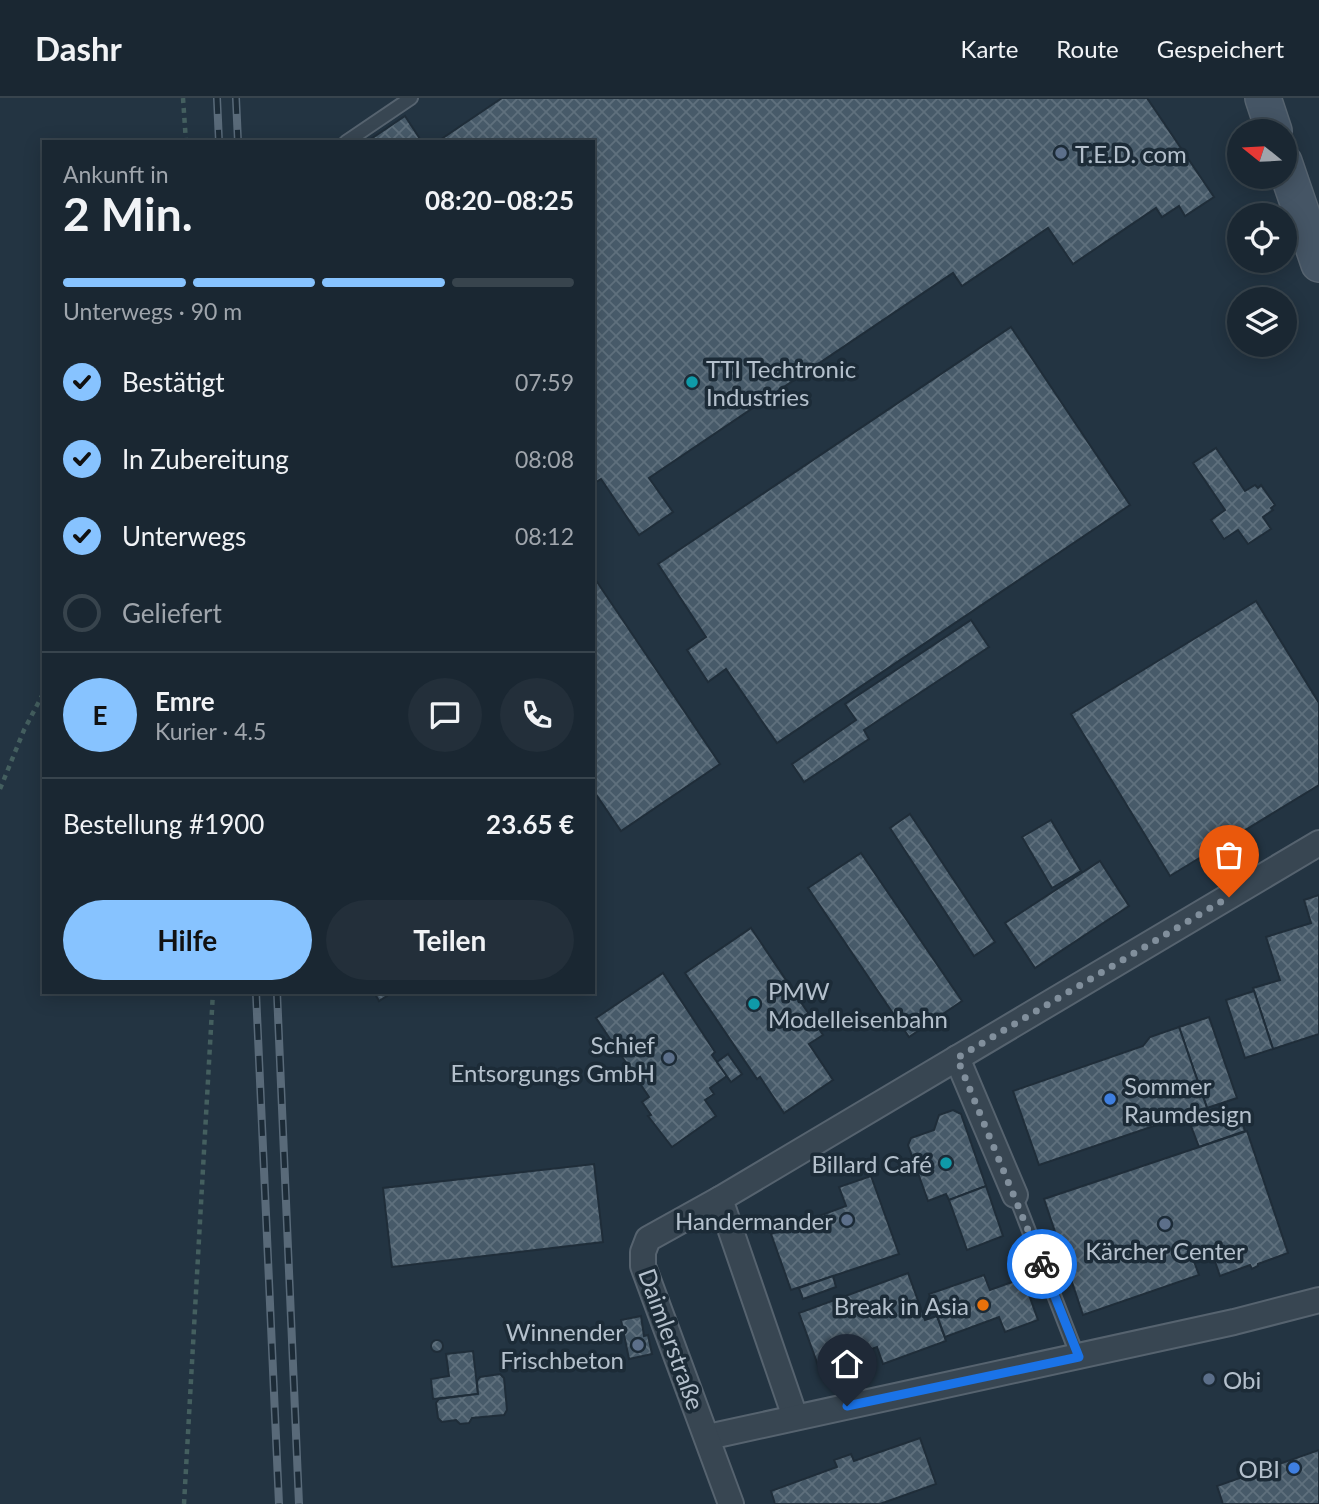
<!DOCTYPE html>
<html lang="de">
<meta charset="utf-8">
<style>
:root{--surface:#1a2732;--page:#232f3a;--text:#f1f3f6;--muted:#9fa5ac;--line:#38444d;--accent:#87c3ff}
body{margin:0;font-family:Lato,sans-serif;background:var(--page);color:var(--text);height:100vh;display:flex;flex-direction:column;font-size:26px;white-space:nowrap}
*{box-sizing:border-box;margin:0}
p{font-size:23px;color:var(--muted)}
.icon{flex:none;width:38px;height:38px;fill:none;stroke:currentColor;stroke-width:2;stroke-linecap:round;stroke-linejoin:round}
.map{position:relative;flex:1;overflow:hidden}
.side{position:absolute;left:42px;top:42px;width:553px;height:854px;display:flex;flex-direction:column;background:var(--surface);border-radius:0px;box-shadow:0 4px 18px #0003,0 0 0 2px var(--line)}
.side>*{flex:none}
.needle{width:46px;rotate:288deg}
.controls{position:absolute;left:1227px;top:21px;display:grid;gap:14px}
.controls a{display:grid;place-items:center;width:70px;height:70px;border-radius:50%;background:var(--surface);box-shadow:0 4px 18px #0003,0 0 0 2px var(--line);font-size:35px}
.pin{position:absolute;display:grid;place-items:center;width:60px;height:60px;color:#fff;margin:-72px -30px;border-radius:50% 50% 50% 0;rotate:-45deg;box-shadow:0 0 7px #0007}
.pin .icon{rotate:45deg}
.courier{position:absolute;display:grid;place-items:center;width:70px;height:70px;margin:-35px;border:5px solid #1a73e8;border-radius:50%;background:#fff;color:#222;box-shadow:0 2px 9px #0007}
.summary em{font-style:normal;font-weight:700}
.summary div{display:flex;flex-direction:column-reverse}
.summary{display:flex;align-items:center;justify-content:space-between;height:119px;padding:0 21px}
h1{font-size:46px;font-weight:700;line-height:52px}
.bar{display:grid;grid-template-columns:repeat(4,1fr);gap:10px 7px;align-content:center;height:84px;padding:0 21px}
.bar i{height:9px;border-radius:5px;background:var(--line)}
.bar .active{background:var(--accent)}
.bar p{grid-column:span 4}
.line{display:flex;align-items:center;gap:18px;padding:0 21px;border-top:2px solid var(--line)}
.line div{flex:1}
.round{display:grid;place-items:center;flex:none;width:74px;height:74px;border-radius:37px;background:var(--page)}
ol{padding:0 21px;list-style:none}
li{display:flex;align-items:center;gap:21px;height:77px}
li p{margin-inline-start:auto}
li .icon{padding:7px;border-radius:50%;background:var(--accent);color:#111;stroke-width:4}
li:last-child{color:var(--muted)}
li i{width:38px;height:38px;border:4px solid var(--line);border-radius:50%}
.primary-button{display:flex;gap:14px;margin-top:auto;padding:14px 21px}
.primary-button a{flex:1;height:80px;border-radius:42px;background:var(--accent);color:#111;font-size:28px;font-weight:700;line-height:80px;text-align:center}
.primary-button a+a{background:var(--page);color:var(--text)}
header{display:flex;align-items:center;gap:42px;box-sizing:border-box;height:98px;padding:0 35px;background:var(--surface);border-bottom:2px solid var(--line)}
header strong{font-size:33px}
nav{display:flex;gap:38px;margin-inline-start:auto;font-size:24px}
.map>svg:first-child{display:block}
.building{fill:url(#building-cross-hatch);stroke:#1f2d39;stroke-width:2}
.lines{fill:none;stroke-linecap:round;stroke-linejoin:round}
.service-casing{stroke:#56636f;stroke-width:16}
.minor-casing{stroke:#56636f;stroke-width:28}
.secondary-casing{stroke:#56636f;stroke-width:38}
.path{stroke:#445f5f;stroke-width:4.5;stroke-dasharray:5 5;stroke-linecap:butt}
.service{stroke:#384652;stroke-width:12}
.minor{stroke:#384652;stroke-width:24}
.secondary{stroke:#455565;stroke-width:35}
.rail-casing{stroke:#596a79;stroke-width:8}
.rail{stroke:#1c2b37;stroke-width:5;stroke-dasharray:16;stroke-linecap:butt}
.done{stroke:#818f9c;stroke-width:7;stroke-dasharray:0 12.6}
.route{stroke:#1a73e8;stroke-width:9}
.service-dot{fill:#5c6f8a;stroke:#1c2b37;stroke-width:2.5}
.culture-dot{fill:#0f9aa8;stroke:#1c2b37;stroke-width:2.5}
.shop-dot{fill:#3f7fe0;stroke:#1c2b37;stroke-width:2.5}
.food-dot{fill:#e8710a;stroke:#1c2b37;stroke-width:2.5}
.labels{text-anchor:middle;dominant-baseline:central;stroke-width:7;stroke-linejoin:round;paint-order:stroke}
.poi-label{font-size:24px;fill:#b4c0cc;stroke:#1c2b37;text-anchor:end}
.street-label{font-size:24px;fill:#b4c0cc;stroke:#1c2b37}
</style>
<header>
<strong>Dashr</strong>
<nav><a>Karte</a><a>Route</a><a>Gespeichert</a></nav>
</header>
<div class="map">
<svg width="1319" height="1406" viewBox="0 0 1319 1406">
<defs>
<pattern id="building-cross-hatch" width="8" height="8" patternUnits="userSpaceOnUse" patternTransform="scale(1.75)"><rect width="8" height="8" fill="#475a69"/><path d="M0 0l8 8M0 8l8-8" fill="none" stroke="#5f707d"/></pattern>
</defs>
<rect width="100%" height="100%" fill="#233442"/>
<g class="building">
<polygon points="502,0 1147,0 1214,99 1185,118 1179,108 1162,119 1156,110 1073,166 1048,130 962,188 953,175 649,380 673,414 639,437 601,381 593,386 593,44 437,44"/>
<polygon points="405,18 422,44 372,44 371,41"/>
<polygon points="1011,229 1130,407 777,645 726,571 708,584 687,552 706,539 658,466"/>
<polygon points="1216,350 1245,393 1255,387 1258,390 1261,387 1275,407 1271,410 1273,412 1263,419 1271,431 1248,446 1238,432 1224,441 1211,422 1225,412 1193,365"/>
<polygon points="593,478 720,666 621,733 593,692"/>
<polygon points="1256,503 1319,605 1319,687 1170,778 1071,616"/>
<polygon points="971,522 989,549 864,632 869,641 804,684 792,666 856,622 845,606"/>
<polygon points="910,716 995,844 974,858 890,730"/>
<polygon points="1051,722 1081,773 1052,790 1022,739"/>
<polygon points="861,755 962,903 909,939 808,790"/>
<polygon points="1100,763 1129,808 1035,870 1005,825"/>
<polygon points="1319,797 1319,936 1273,951 1253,890 1280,882 1266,839 1311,825 1304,802"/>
<polygon points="751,830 823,937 809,946 833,982 784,1015 760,979 757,981 685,875"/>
<polygon points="663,875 715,954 712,957 727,978 710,990 714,996 705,1002 716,1018 672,1049 648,1018 651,1017 642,1004 649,999 596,920"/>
<polygon points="1254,893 1273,951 1245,960 1226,902"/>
<polygon points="374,894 393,894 379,903"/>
<polygon points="1209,919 1237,1000 1207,1010 1179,929"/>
<polygon points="1179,929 1207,1010 1039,1067 1013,993 1143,948 1150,939"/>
<polygon points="728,956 742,976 731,984 717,964"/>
<polygon points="953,1012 961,1016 986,1088 949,1102 946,1096 928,1103 908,1047 911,1040 934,1032 939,1017"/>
<polygon points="1238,1012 1245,1033 1199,1049 1191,1028"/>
<polygon points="1247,1033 1288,1155 1258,1166 1258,1168 1252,1171 1250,1167 1220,1178 1211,1152 1192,1158 1199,1177 1083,1217 1044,1101"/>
<polygon points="594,1066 603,1144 392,1169 383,1090"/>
<polygon points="871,1078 899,1156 791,1192 771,1136 846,1108 839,1089"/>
<polygon points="986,1088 1003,1138 967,1152 949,1102"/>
<polygon points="908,1175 925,1222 937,1218 946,1243 883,1266 877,1249 819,1270 799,1215"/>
<polygon points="984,1177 990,1192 1023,1180 1038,1222 1005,1234 999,1219 945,1239 929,1196"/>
<polygon points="833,1178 836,1189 803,1201 799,1190"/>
<polygon points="641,1218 644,1238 648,1237 652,1256 629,1261 621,1222"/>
<circle cx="437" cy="1248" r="6"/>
<polygon points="473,1253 478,1296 433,1301 431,1281 449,1278 446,1256"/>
<polygon points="500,1276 504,1280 507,1312 504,1317 472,1320 469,1325 460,1326 456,1322 442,1324 438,1320 436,1305 439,1301 478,1296 477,1283 480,1279"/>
<polygon points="920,1340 936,1386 880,1406 775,1406 771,1393 837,1369 834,1362 851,1356 854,1363"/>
<polygon points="1319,1352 1319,1406 1223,1406 1217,1388"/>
</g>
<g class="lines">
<defs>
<g id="service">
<polyline points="346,44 411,0"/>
<polyline points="1015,1097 1078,1259"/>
</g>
<g id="minor">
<polyline points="957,960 1015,1097"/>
<polyline points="720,1101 795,1319"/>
<polyline points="708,1339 1234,1224 1319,1202"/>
<polyline points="731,1406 643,1168 643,1154 648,1141 720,1101 1319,745"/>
</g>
<g id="secondary">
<polyline points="1263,0 1274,33"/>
<polyline points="1284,64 1319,166"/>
</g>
</defs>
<use href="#service" class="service-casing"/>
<use href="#minor" class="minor-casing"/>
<use href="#secondary" class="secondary-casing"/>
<g class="path">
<polyline points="183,0 186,44"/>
<polyline points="0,691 24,632 44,594"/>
<polyline points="184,1406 213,894"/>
</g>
<use href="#service" class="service"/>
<use href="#minor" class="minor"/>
<use href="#secondary" class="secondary"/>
<defs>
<g id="rail">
<polyline points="217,0 219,44"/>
<polyline points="236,0 238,44"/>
<polyline points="256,894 279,1406"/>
<polyline points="277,894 299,1406"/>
</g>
</defs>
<use href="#rail" class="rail-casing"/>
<use href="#rail" class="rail"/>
</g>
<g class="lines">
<polyline class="done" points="1042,1166 957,960 1229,799"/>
<polyline class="route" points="847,1308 1079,1259 1042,1166"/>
</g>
<g class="service-dot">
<circle cx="1061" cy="55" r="7"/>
<circle cx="669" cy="960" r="7"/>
<circle cx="847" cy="1122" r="7"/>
<circle cx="1165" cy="1126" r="7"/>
<circle cx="638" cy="1247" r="7"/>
<circle cx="1209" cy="1281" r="7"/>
</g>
<g class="culture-dot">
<circle cx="692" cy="284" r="7"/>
<circle cx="754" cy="906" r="7"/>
<circle cx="946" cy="1065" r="7"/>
</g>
<g class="shop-dot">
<circle cx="1110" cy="1001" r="7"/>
<circle cx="1294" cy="1370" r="7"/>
</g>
<circle class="food-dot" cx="983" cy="1207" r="7"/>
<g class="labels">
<g class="poi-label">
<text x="1075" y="55" text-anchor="start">T.E.D. com</text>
<text x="706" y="270" text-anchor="start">TTI Techtronic<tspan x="706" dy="28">Industries</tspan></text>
<text x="768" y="892" text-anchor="start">PMW<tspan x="768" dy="28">Modelleisenbahn</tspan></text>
<text x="655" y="946">Schief<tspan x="655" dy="28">Entsorgungs GmbH</tspan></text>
<text x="1124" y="987" text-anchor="start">Sommer<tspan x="1124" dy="28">Raumdesign</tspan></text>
<text x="932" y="1065">Billard Café</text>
<text x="833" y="1122">Handermander</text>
<text x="1165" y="1152" text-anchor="middle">Kärcher Center</text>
<text x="969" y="1207">Break in Asia</text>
<text x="624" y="1233">Winnender<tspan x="624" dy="28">Frischbeton</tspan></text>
<text x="1223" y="1281" text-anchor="start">Obi</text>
<text x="1280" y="1370">OBI</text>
</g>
<g class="street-label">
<text transform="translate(672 1241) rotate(70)">Daimlerstraße</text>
</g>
</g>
</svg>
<div class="controls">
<a><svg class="needle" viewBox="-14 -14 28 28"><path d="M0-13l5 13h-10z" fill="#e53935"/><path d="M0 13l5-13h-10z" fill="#9fa5ac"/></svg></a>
<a><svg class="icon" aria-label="locate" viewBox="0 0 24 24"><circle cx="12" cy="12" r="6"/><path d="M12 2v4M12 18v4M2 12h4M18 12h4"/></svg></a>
<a><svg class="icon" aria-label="layers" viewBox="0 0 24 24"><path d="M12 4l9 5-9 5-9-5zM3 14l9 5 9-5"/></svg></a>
</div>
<div class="pin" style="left:1229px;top:799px;background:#ea580c"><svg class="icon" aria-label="bag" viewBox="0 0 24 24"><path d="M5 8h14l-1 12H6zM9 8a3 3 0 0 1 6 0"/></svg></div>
<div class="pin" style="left:847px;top:1308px;background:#1f2937"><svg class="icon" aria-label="home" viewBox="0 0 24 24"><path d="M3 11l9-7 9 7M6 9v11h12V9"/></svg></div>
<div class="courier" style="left:1042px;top:1166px"><svg class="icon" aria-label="bike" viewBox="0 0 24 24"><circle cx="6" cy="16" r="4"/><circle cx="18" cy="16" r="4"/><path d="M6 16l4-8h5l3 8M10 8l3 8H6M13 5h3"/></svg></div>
<section class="side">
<div class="summary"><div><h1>2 Min.</h1><p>Ankunft in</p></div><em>08:20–08:25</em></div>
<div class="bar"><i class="active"></i><i class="active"></i><i class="active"></i><i></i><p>Unterwegs · 90 m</p></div>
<ol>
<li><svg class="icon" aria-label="check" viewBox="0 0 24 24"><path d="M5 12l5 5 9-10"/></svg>Bestätigt<p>07:59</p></li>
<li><svg class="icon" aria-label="check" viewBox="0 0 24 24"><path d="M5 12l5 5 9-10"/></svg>In Zubereitung<p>08:08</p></li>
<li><svg class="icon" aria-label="check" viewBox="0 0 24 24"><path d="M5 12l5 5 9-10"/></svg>Unterwegs<p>08:12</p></li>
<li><i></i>Geliefert</li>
</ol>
<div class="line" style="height:126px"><b class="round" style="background:var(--accent);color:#111">E</b><div><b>Emre</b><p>Kurier · 4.5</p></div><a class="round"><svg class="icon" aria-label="chat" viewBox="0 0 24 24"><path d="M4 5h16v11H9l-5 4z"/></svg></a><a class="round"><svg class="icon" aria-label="phone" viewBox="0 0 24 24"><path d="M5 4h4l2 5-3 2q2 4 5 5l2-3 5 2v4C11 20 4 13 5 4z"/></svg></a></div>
<div class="line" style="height:91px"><div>Bestellung #1900</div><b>23.65 €</b></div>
<div class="primary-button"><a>Hilfe</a><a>Teilen</a></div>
</section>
</div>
